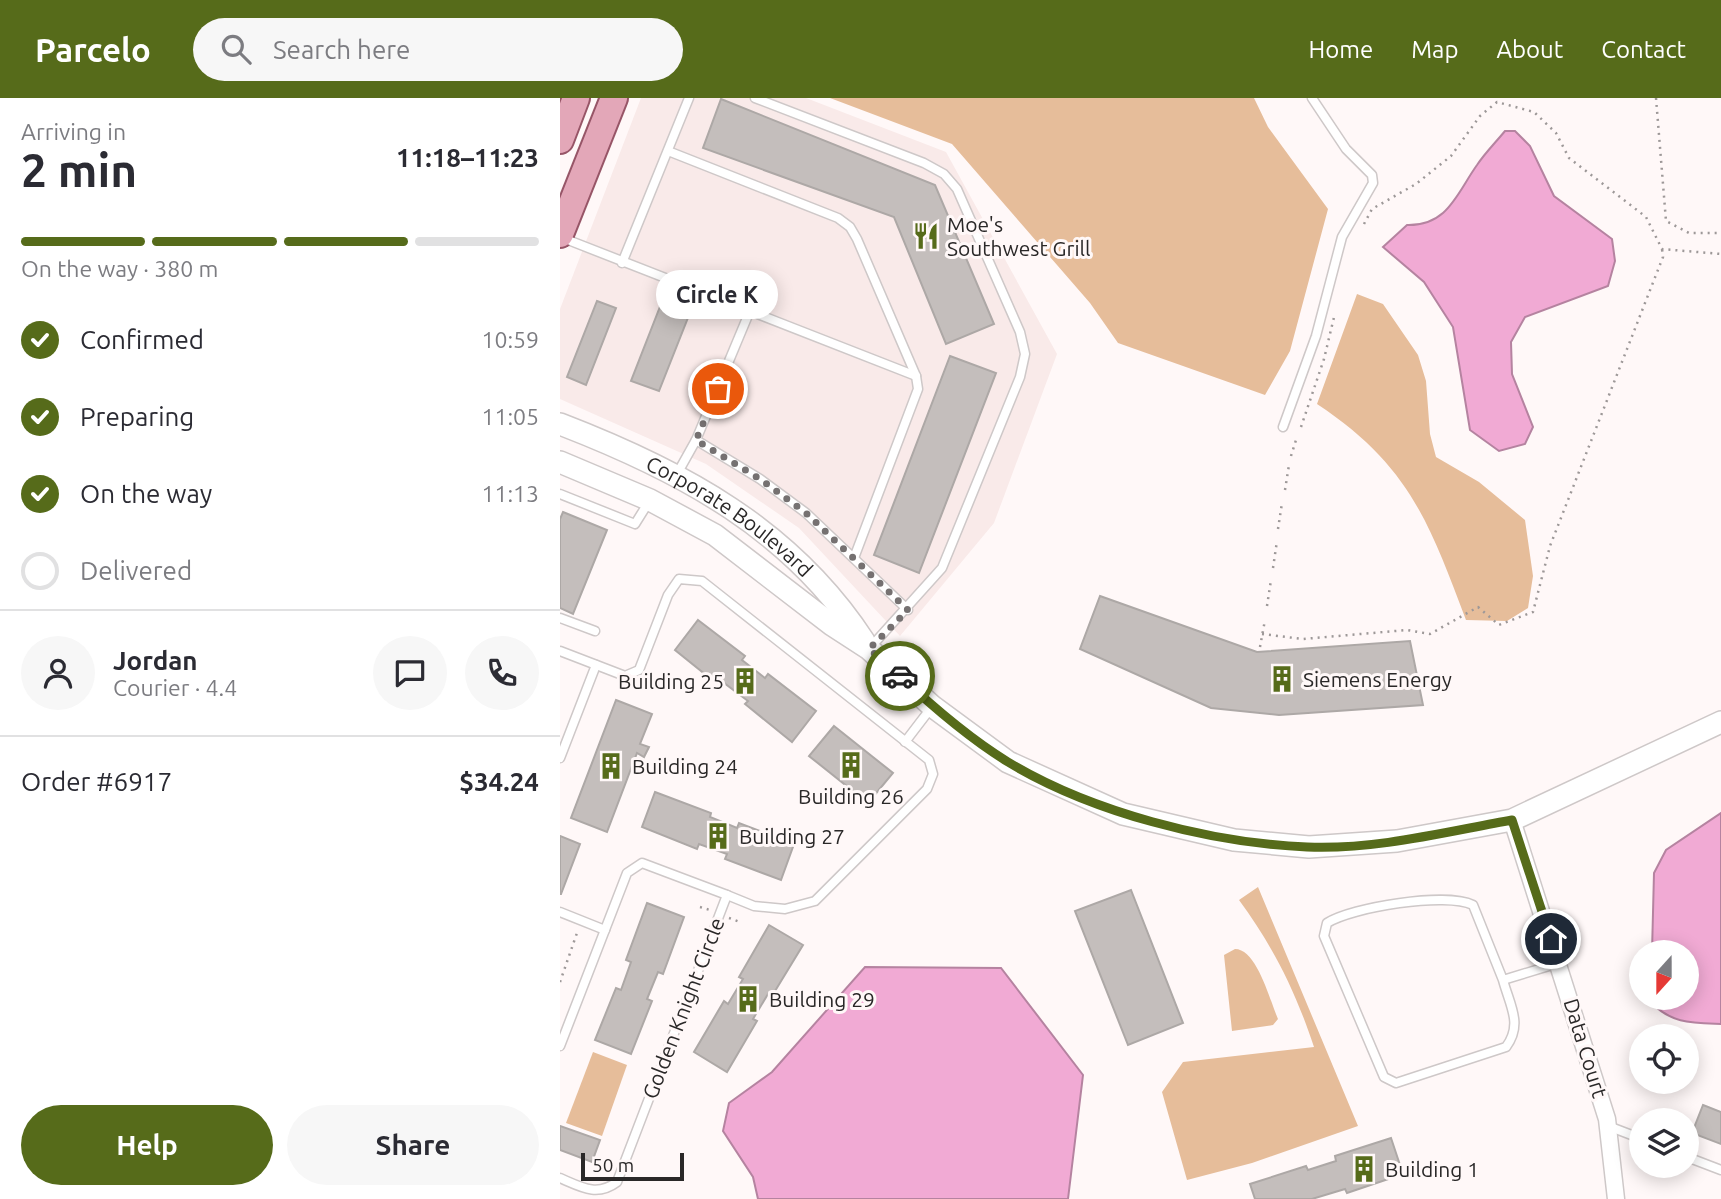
<!DOCTYPE html>
<meta charset="utf-8">
<style>
:root{--surface:#fff;--page:#f7f7f7;--text:#2b2b33;--muted:#7c7c81;--line:#e1e1e2;--accent:#566b1a}
body{margin:0;font-family:Ubuntu,sans-serif;background:var(--page);color:var(--text);height:100vh;display:flex;flex-direction:column;font-size:26px;white-space:nowrap}
*{box-sizing:border-box;margin:0}
p{font-size:23px;color:var(--muted)}
.icon{flex:none;width:38px;height:38px;fill:none;stroke:currentColor;stroke-width:2;stroke-linecap:round;stroke-linejoin:round}
.map{position:relative;flex:1;overflow:hidden}
.drawer{display:flex;flex-direction:column;background:var(--surface);width:560px}
.drawer>*{flex:none}
.needle{width:46px;rotate:201deg}
.buttons{position:absolute;left:1069px;top:842px;display:grid;gap:14px}
.buttons a{display:grid;place-items:center;width:70px;height:70px;border-radius:50%;background:var(--surface);box-shadow:0 4px 18px #0003;font-size:35px}
.scale{position:absolute;left:21px;bottom:18px;width:103px;box-sizing:border-box;padding-left:7px;border:4px solid #2a2828;border-top:0;font-size:19px;line-height:24px;white-space:nowrap;color:#2a2828;-webkit-text-stroke:5px #fff8f8;paint-order:stroke}
.pin{position:absolute;display:grid;place-items:center;width:60px;height:60px;color:#fff;margin:-30px;border:4px solid #fff;border-radius:50%;box-shadow:0 2px 7px #0007}
.courier{position:absolute;display:grid;place-items:center;width:70px;height:70px;margin:-35px;border:5px solid #566b1a;border-radius:50%;background:#fff;color:#222;box-shadow:0 2px 9px #0007}
.bubble{position:absolute;height:49px;border-radius:24px;background:var(--surface);box-shadow:0 4px 18px #0003;font-size:23px;font-weight:700;line-height:49px;text-align:center}
.summary em{font-style:normal;font-weight:700}
.summary div{display:flex;flex-direction:column-reverse}
.summary{display:flex;align-items:center;justify-content:space-between;height:119px;padding:0 21px}
h1{font-size:46px;font-weight:700;line-height:52px}
.bar{display:grid;grid-template-columns:repeat(4,1fr);gap:10px 7px;align-content:center;height:84px;padding:0 21px}
.bar i{height:9px;border-radius:5px;background:var(--line)}
.bar .current{background:var(--accent)}
.bar p{grid-column:span 4}
.line{display:flex;align-items:center;gap:18px;padding:0 21px;border-top:2px solid var(--line)}
.line div{flex:1}
.round{display:grid;place-items:center;flex:none;width:74px;height:74px;border-radius:37px;background:var(--page)}
ol{padding:0 21px;list-style:none}
li{display:flex;align-items:center;gap:21px;height:77px}
li p{margin-inline-start:auto}
li .icon{padding:7px;border-radius:50%;background:var(--accent);color:#fff;stroke-width:4}
li:last-child{color:var(--muted)}
li i{width:38px;height:38px;border:4px solid var(--line);border-radius:50%}
.primary-button{display:flex;gap:14px;margin-top:auto;padding:14px 21px}
.primary-button a{flex:1;height:80px;border-radius:42px;background:var(--accent);color:#fff;font-size:28px;font-weight:700;line-height:80px;text-align:center}
.primary-button a+a{background:var(--page);color:var(--text)}
header{display:flex;align-items:center;gap:42px;box-sizing:border-box;height:98px;padding:0 35px;background:var(--accent);color:#fff}
header strong{font-size:33px}
nav{display:flex;gap:38px;margin-inline-start:auto;font-size:24px}
.search{width:490px;height:63px;background:var(--page);display:flex;align-items:center;gap:18px;box-sizing:border-box;padding:0 24px;border-radius:38px;color:var(--muted);font-size:26px}
main{display:flex;flex:1;min-height:0}
.map>svg:first-child{display:block}
.built{fill:#f9eae9}
.green{fill:#e6bd9a}
.water{fill:#f1aad4;stroke:#b583a0;stroke-width:2}
.building{fill:#c4bebc;stroke:#ada8a6;stroke-width:2}
.lines{fill:none;stroke-linecap:round;stroke-linejoin:round}
.service-casing{stroke:#cec8c8;stroke-width:11}
.minor-casing{stroke:#cec8c8;stroke-width:19}
.tertiary-casing{stroke:#cec8c8;stroke-width:24}
.primary-casing{stroke:#975567;stroke-width:30}
.path{stroke:#9d9898;stroke-width:2.5;stroke-dasharray:2 5;stroke-linecap:butt}
.service{stroke:#fff;stroke-width:8}
.minor{stroke:#fff;stroke-width:16}
.tertiary{stroke:#fff;stroke-width:21}
.primary{stroke:#e3a7b8;stroke-width:26}
.done{stroke:#757171;stroke-width:7;stroke-dasharray:0 12.6}
.route{stroke:#566b1a;stroke-width:9}
.labels{text-anchor:middle;dominant-baseline:central;stroke-width:6;stroke-linejoin:round;paint-order:stroke}
.poi-label{font-size:21px;fill:#2a2828;stroke:#fff8f8;text-anchor:start}
.street-label{font-size:21px;fill:#2a2828;stroke:#fff8f8}
</style>
<header>
<strong>Parcelo</strong>
<div class="search"><svg class="icon" aria-label="search" viewBox="0 0 24 24"><circle cx="10" cy="10" r="6"/><path d="M15 15l6 6"/></svg>Search here</div>
<nav><a>Home</a><a>Map</a><a>About</a><a>Contact</a></nav>
</header>
<main>
<section class="drawer">
<div class="summary"><div><h1>2 min</h1><p>Arriving in</p></div><em>11:18–11:23</em></div>
<div class="bar"><i class="current"></i><i class="current"></i><i class="current"></i><i></i><p>On the way · 380 m</p></div>
<ol>
<li><svg class="icon" aria-label="check" viewBox="0 0 24 24"><path d="M5 12l5 5 9-10"/></svg>Confirmed<p>10:59</p></li>
<li><svg class="icon" aria-label="check" viewBox="0 0 24 24"><path d="M5 12l5 5 9-10"/></svg>Preparing<p>11:05</p></li>
<li><svg class="icon" aria-label="check" viewBox="0 0 24 24"><path d="M5 12l5 5 9-10"/></svg>On the way<p>11:13</p></li>
<li><i></i>Delivered</li>
</ol>
<div class="line" style="height:126px"><a class="round"><svg class="icon" aria-label="person" viewBox="0 0 24 24"><circle cx="12" cy="8" r="4"/><path d="M4 21q1-7 8-7t8 7"/></svg></a><div><b>Jordan</b><p>Courier · 4.4</p></div><a class="round"><svg class="icon" aria-label="chat" viewBox="0 0 24 24"><path d="M4 5h16v11H9l-5 4z"/></svg></a><a class="round"><svg class="icon" aria-label="phone" viewBox="0 0 24 24"><path d="M5 4h4l2 5-3 2q2 4 5 5l2-3 5 2v4C11 20 4 13 5 4z"/></svg></a></div>
<div class="line" style="height:91px"><div>Order #6917</div><b>$34.24</b></div>
<div class="primary-button"><a>Help</a><a>Share</a></div>
</section>
<div class="map">
<svg width="1161" height="1101" viewBox="0 0 1161 1101">
<rect width="100%" height="100%" fill="#fff8f8"/>
<polygon class="built" points="81,0 246,0 386,54 497,256 434,425 340,538 239,430 146,366 0,301 0,211"/>
<g class="green">
<polygon points="270,0 694,0 708,29 768,111 730,253 705,297 558,245 530,205 392,46"/>
<path d="M 797,196 L 823,206 L 858,257 L 866,283 L 870,336 L 876,359 L 919,384 L 965,422 L 973,478 L 968,510 L 947,523 L 906,522 C 869,424 849,367 757,306 Z"/>
<path d="M 698,789 L 798,1028 L 692,1065 L 627,1082 L 602,994 L 623,964 L 754,949 C 735,892 714,850 679,802 Z"/>
<path d="M 675,851 C 697,851 710,903 718,921 L 713,927 L 672,933 L 664,857 Z"/>
<polygon points="33,954 67,967 42,1038 6,1025"/>
</g>
<g class="water">
<path d="M 945,33 L 955,33 L 970,48 L 994,98 L 1052,141 L 1055,163 L 1048,188 L 965,219 L 951,244 L 952,276 L 973,329 L 965,346 L 939,353 L 910,332 L 893,229 L 864,184 L 823,149 L 847,127 C 888,128 897,95 917,67 C 925,55 936,44 945,33 Z"/>
<path d="M 1161,715 L 1161,926 C 1133,925 1111,926 1091,904 L 1091,900 L 1127,900 L 1127,854 L 1092,854 L 1094,775 L 1106,752 Z"/>
<polygon points="305,869 441,870 523,977 508,1101 198,1101 193,1079 163,1033 169,1005 212,974"/>
</g>
<g class="building">
<polygon points="161,1 375,87 434,226 386,246 334,119 143,50"/>
<polygon points="103,201 131,212 99,293 71,283"/>
<polygon points="37,203 56,210 26,287 7,279"/>
<polygon points="390,258 436,275 359,475 314,457"/>
<polygon points="3,414 47,432 13,516 0,510 0,421"/>
<polygon points="540,498 697,554 850,543 863,607 719,617 651,610 520,551"/>
<polygon points="138,522 185,558 182,562 205,580 208,576 256,613 232,644 185,606 188,603 164,585 161,589 115,552"/>
<polygon points="56,602 92,616 80,646 89,649 84,659 77,655 47,734 11,720"/>
<polygon points="274,628 333,675 308,705 249,658"/>
<polygon points="95,694 151,715 150,719 177,730 179,725 234,746 221,782 165,761 167,756 139,746 137,751 82,729"/>
<polygon points="0,738 20,746 1,796 0,796"/>
<polygon points="571,792 623,925 568,947 515,813"/>
<polygon points="87,805 124,819 103,876 98,874 87,901 92,903 71,956 35,942 56,890 61,892 71,864 66,862"/>
<polygon points="209,827 243,847 212,898 208,896 193,921 197,923 167,974 134,954 164,903 168,906 183,881 179,879"/>
<polygon points="1143,1007 1161,1014 1161,1046 1132,1035"/>
<polygon points="0,1028 40,1042 32,1064 0,1052"/>
<polygon points="831,1040 843,1076 787,1095 785,1091 752,1101 695,1101 690,1086 746,1068 748,1072 776,1063 775,1058"/>
</g>
<g class="lines">
<defs>
<g id="service">
<polyline points="195,0 364,65 384,76 397,91 460,234 465,256 460,279 382,470 309,551"/>
<polyline points="108,53 278,120 290,129 297,141 356,278 358,291 294,460"/>
<polyline points="3,140 356,278"/>
<polyline points="62,165 129,0"/>
<polyline points="723,329 756,238 782,139 813,85 812,77 786,51 752,0"/>
<polyline points="136,342 200,381 246,415 348,512"/>
<polyline points="117,376 136,342 189,215"/>
<polyline points="0,396 75,426 90,402"/>
<polyline points="0,520 35,533"/>
<polyline points="0,553 65,578 79,572 108,497 119,481 142,483 369,662 373,676 367,691 255,803 225,811 194,808 167,797"/>
<polyline points="345,644 371,610"/>
<polyline points="0,660 36,567"/>
<polyline points="0,814 45,832"/>
<path d="M 943,882 C 950,908 963,926 946,949 L 836,985 L 824,979 L 764,838 L 767,825 C 792,809 886,794 913,807 L 943,882 L 999,865"/>
<path d="M 0,948 L 67,775 L 82,765 L 167,797 L 57,1084 C 37,1099 21,1089 0,1080"/>
<polyline points="1048,1028 1082,1041"/>
<polyline points="1127,1059 1161,1072"/>
</g>
<polyline id="minor" points="952,722 1047,1021 1056,1101"/>
<g id="tertiary">
<path id="s1" d="M 0,326 C 122,373 231,431 304,543"/>
<polyline points="0,364 90,402 155,437 272,527 309,551 372,608 448,664 563,716 674,742 749,749 837,743 952,722 1161,624"/>
</g>
<g id="primary">
<polyline points="0,42 16,0"/>
<polyline points="0,136 54,0"/>
</g>
</defs>
<use href="#service" class="service-casing"/>
<use href="#minor" class="minor-casing"/>
<use href="#tertiary" class="tertiary-casing"/>
<use href="#primary" class="primary-casing"/>
<g class="path">
<polyline points="1096,0 1106,123 1129,135 1161,135"/>
<polyline points="804,126 812,111 856,86 891,58 920,18 937,4 974,14 996,35 1009,60 1086,119 1102,151 1161,156"/>
<polyline points="741,329 764,261 775,215"/>
<polyline points="731,358 736,342"/>
<polyline points="725,392 729,367"/>
<polyline points="718,431 722,405"/>
<polyline points="713,470 717,443"/>
<polyline points="707,508 711,482"/>
<polyline points="702,536 743,541 847,532 870,536 918,509 939,527 973,514 990,448 1103,159 1102,151"/>
<polyline points="700,549 705,522"/>
<polyline points="140,809 150,812"/>
<polyline points="169,820 180,824"/>
<polyline points="0,884 18,832"/>
</g>
<use href="#service" class="service"/>
<use href="#minor" class="minor"/>
<use href="#tertiary" class="tertiary"/>
<use href="#primary" class="primary"/>
</g>
<g class="lines">
<polyline class="done" points="158,291 136,342 200,381 246,415 348,512 309,551 340,578"/>
<path class="route" d="M 340,578 C 373,609 409,640 448,664 C 531,714 650,745 747,749 C 815,752 885,734 952,722 L 991,841"/>
</g>
<defs>
<symbol id="restaurant-bare" viewBox="-9 -9 18 18"><path d="M-5-6h1v4h1v-4h1v4h1v-4h1v5L-1.5 .5V6h-2V.5L-5-1ZM5-6V6H3V1.5H1.5Q1.5-4 5-6Z" fill="#566b1a" stroke="#fff8f8" stroke-width="2.5" paint-order="stroke"/></symbol>
<symbol id="building-bare" viewBox="-9 -9 18 18"><path d="M-4-6H4V6H1V3H-1V6H-4ZM-2.5-4.3h1.7v1.8h-1.7ZM.8-4.3h1.7v1.8H.8ZM-2.5-1h1.7V.8h-1.7ZM.8-1h1.7V.8H.8Z" fill="#566b1a" stroke="#fff8f8" stroke-width="2.5" paint-order="stroke"/></symbol>
</defs>
<g fill-rule="evenodd">
<use href="#restaurant-bare" x="347" y="119" width="38" height="38"/>
<use href="#building-bare" x="703" y="562" width="38" height="38"/>
<use href="#building-bare" x="166" y="564" width="38" height="38"/>
<use href="#building-bare" x="272" y="648" width="38" height="38"/>
<use href="#building-bare" x="32" y="649" width="38" height="38"/>
<use href="#building-bare" x="139" y="719" width="38" height="38"/>
<use href="#building-bare" x="169" y="882" width="38" height="38"/>
<use href="#building-bare" x="785" y="1052" width="38" height="38"/>
</g>
<g class="labels">
<g class="poi-label">
<text x="387" y="126">Moe's<tspan x="387" dy="24">Southwest Grill</tspan></text>
<text x="743" y="581">Siemens Energy</text>
<text x="164" y="583" text-anchor="end">Building 25</text>
<text x="72" y="668">Building 24</text>
<text x="291" y="698" text-anchor="middle">Building 26</text>
<text x="179" y="738">Building 27</text>
<text x="209" y="901">Building 29</text>
<text x="825" y="1071">Building 1</text>
</g>
<g class="street-label">
<text stroke="none"><textPath href="#s1" startOffset="194">Corporate Boulevard</textPath></text>
<text transform="translate(123 910) rotate(-69)">Golden Knight Circle</text>
<text transform="translate(1026 950) rotate(73)">Data Court</text>
</g>
</g>
</svg>
<div class="buttons">
<a><svg class="needle" viewBox="-14 -14 28 28"><path d="M0-13l5 13h-10z" fill="#e53935"/><path d="M0 13l5-13h-10z" fill="#7c7c81"/></svg></a>
<a><svg class="icon" aria-label="locate" viewBox="0 0 24 24"><circle cx="12" cy="12" r="6"/><path d="M12 2v4M12 18v4M2 12h4M18 12h4"/></svg></a>
<a><svg class="icon" aria-label="layers" viewBox="0 0 24 24"><path d="M12 4l9 5-9 5-9-5zM3 14l9 5 9-5"/></svg></a>
</div>
<div class="scale">50 m</div>
<div class="pin" style="left:158px;top:291px;background:#ea580c"><svg class="icon" aria-label="bag" viewBox="0 0 24 24"><path d="M5 8h14l-1 12H6zM9 8a3 3 0 0 1 6 0"/></svg></div>
<div class="pin" style="left:991px;top:841px;background:#1f2937"><svg class="icon" aria-label="home" viewBox="0 0 24 24"><path d="M3 11l9-7 9 7M6 9v11h12V9"/></svg></div>
<div class="courier" style="left:340px;top:578px"><svg class="icon" aria-label="car" viewBox="0 0 24 24"><path d="M5 17H2v-5l4-1 3-4h7l3 4 3 1v5h-3M9 17h6M6 11h13"/><circle cx="7" cy="17" r="2"/><circle cx="17" cy="17" r="2"/></svg></div>
<div class="bubble" style="left:96px;top:172px;width:122px">Circle K</div>
</div>
</main>
